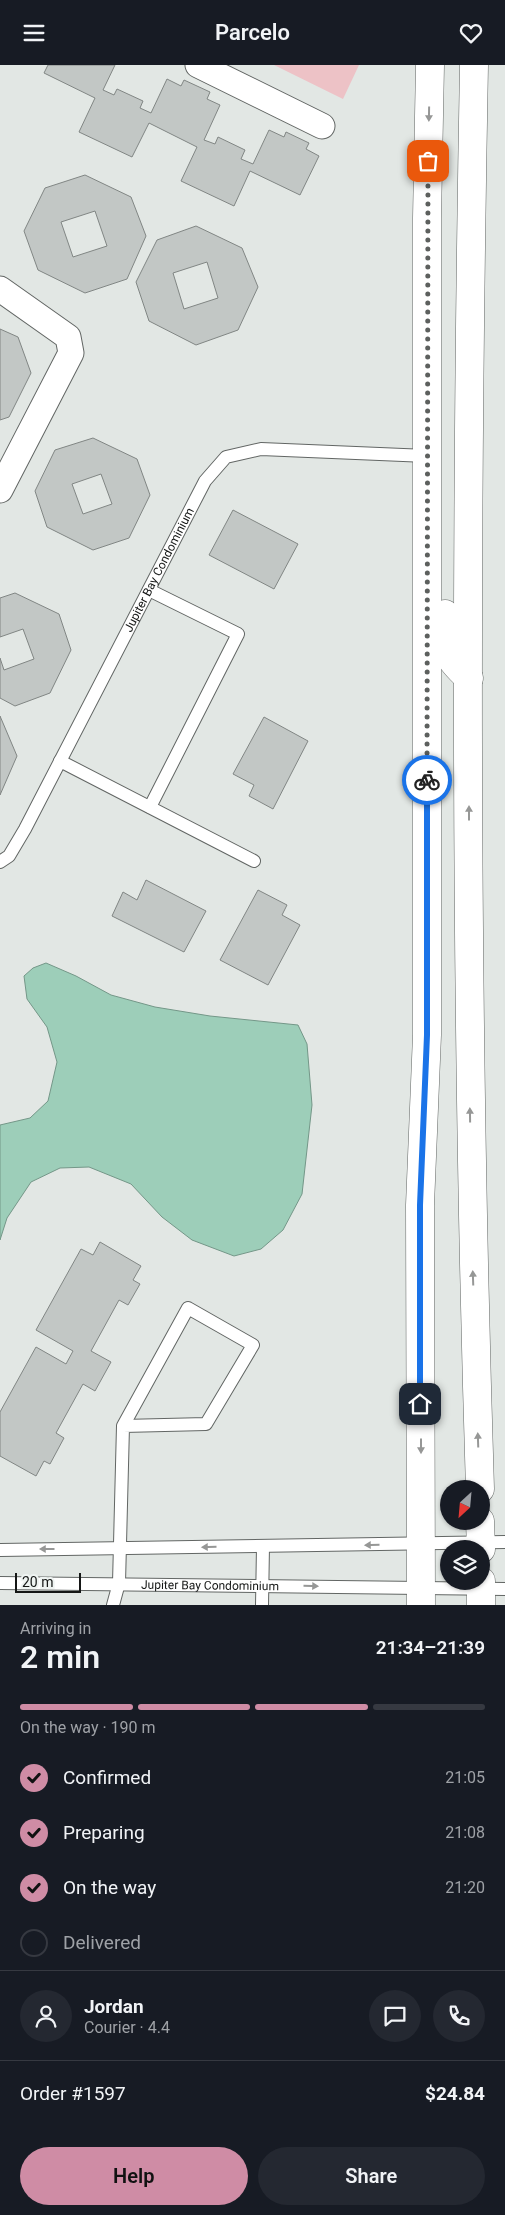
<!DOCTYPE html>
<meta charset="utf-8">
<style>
:root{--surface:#171b24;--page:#242831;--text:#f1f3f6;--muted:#9ea1a6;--line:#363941;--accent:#cf8ca5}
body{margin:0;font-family:Roboto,sans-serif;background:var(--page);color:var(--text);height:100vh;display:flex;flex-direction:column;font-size:19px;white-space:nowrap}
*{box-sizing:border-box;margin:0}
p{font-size:16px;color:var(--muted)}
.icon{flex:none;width:28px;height:28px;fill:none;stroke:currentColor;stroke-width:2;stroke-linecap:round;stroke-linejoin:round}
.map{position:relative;height:1540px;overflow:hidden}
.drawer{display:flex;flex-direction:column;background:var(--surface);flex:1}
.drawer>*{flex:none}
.needle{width:32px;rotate:206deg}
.buttons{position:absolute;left:440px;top:1415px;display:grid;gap:10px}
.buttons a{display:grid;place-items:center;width:50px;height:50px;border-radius:50%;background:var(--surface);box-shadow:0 1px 4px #0004;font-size:25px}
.scale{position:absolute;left:15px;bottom:12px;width:66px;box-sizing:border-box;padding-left:5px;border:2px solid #151716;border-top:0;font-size:14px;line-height:18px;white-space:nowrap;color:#151716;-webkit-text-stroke:4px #eff4f2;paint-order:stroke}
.pin{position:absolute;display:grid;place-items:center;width:42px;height:42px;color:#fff;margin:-21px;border-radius:10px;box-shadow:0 2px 8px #0006}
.courier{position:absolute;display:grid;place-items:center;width:50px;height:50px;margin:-25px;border:4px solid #1a73e8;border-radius:50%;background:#fff;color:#222;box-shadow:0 1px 6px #0007}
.headline em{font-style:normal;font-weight:600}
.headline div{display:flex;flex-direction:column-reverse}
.headline{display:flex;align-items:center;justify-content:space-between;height:85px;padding:0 20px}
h1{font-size:32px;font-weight:600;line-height:38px}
.bar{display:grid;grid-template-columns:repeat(4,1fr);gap:8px 5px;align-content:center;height:60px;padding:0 20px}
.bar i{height:6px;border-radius:4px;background:var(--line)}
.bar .active{background:var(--accent)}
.bar p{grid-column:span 4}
.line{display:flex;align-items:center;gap:12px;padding:0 20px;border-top:1px solid var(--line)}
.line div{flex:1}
.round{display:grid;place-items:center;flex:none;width:52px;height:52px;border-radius:26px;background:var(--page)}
ol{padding:0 20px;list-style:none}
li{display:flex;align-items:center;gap:15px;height:55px}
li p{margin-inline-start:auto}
li .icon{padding:5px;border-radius:50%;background:var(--accent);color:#111;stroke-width:4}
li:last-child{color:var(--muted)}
li i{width:28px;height:28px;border:2px solid var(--line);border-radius:50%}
.action{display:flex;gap:10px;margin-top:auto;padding:10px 20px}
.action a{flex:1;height:58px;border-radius:30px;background:var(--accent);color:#111;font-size:20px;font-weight:600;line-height:58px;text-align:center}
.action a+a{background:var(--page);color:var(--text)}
header{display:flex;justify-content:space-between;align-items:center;height:65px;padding:0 20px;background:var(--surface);font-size:22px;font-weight:600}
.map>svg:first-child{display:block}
.green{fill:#edc2c6}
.water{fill:#9dceb9;stroke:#749788}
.building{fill:#c2c7c5;stroke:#818684;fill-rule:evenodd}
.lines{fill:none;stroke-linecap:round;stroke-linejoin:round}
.lane-casing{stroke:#626664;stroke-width:14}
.street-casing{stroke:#626664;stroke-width:27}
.primary-casing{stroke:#626664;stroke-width:29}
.lane{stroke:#fff;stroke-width:12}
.street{stroke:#fff;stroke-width:25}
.primary{stroke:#fff;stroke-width:28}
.oneway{fill:#969796}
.done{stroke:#5d605e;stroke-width:5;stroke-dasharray:0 9}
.route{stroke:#1a73e8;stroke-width:6}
.labels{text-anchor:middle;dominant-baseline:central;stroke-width:4;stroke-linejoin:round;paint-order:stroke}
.street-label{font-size:12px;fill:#151716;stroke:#eff4f2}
</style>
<header><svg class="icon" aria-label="menu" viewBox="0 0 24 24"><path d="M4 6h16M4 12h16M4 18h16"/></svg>Parcelo<svg class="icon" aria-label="heart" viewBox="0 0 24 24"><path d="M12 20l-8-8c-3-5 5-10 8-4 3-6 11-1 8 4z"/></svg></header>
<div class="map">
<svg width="505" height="1540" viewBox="0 0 505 1540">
<rect width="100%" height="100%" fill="#e2e7e4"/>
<polygon class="green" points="274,0 359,0 343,34"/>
<polygon class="water" points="46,898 76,911 111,930 155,942 210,951 298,960 307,979 312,1040 302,1129 283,1165 261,1184 234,1191 192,1175 162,1152 131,1119 89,1102 60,1103 31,1117 7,1153 0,1175 0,1060 30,1053 48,1036 57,997 47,962 27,934 24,911 33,903"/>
<g class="building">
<polygon points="48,0 115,0 103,25 114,30 117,24 143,36 140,43 151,48 167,14 181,21 184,15 210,27 207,34 220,40 204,75 215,79 218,72 245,85 241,94 253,99 269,65 284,72 286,67 309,78 306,84 319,91 300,130 250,106 234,141 181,116 197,82 149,58 132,92 79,67 95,33 44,8"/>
<path d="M 85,110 L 131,132 L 146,171 L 127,214 L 85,228 L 38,205 L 24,166 L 45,123 ZM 95,146 L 107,181 L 73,192 L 61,157 Z"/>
<path d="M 196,161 L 242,183 L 258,222 L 238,265 L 196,280 L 149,256 L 136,217 L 157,175 ZM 207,197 L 218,233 L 184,244 L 173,208 Z"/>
<polygon points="0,264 18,272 31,308 9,352 0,355"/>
<path d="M 93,373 L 137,394 L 150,430 L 129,473 L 93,485 L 47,462 L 35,426 L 55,385 ZM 101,409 L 112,439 L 83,449 L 72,419 Z"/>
<polygon points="233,445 298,479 274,524 209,490"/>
<polygon points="15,528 59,549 71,585 50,628 15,641 0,633 0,593 4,605 34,594 23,564 0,572 0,533"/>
<polygon points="0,651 17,691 0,730"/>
<polygon points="264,652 308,676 273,744 249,731 254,720 233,709"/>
<polygon points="146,815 206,846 184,887 112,851 123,827 137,835"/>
<polygon points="258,825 287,840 282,850 300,860 268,920 220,895"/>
<polygon points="100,1177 141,1201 133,1215 140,1219 128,1240 119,1235 91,1286 111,1297 95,1326 83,1319 56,1368 64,1373 50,1399 44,1396 36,1411 0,1391 0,1347 36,1282 66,1299 73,1286 36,1265 81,1184 93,1190"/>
</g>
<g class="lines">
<defs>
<g id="lane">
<polyline points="149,525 238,569 150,742"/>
<polyline points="60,696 254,796"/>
<path id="s1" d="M 0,797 L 9,791 L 25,764 L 205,416 L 226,392 L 261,384 L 427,391"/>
<polyline points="0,1485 505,1477"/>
<path id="s2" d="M 0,1518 L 505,1524"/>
<polyline points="113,1540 119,1518 123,1361 188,1243 253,1280 206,1359 123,1361"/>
<polyline points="262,1540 263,1481"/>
</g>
<g id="street">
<polyline points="198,0 322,61"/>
<polyline points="0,224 68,272 71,288 0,425"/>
</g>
<g id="primary">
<path d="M 474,0 C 465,474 465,949 480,1424"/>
<path d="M 445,549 C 444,583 442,589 469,613"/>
<polyline points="480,1456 481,1484"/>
<polyline points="481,1516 481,1540"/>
<polyline points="421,1540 420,1140 427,970 427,153 430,0"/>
</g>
</defs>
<use href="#lane" class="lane-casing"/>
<use href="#street" class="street-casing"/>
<use href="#primary" class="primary-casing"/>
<use href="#lane" class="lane"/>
<use href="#street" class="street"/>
<use href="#primary" class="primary"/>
</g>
<defs><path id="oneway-solid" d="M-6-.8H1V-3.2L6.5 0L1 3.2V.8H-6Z" transform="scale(1.25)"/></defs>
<g class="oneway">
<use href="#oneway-solid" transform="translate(429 49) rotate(91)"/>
<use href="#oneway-solid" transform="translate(469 748) rotate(-90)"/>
<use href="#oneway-solid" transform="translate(470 1050) rotate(-91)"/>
<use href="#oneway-solid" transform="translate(473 1213) rotate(-92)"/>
<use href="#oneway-solid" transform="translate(478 1375) rotate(-92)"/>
<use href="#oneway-solid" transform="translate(421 1381) rotate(90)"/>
<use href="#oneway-solid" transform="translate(372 1480) rotate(179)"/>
<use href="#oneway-solid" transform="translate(209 1482) rotate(179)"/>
<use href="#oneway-solid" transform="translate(47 1484) rotate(180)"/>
<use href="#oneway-solid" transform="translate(311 1521) rotate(2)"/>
</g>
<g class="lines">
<polyline class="done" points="427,715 428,96"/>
<polyline class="route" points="420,1339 420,1140 427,970 427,715"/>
</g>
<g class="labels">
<g class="street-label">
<text stroke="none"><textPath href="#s1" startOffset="334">Jupiter Bay Condominium</textPath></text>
<text stroke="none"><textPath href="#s2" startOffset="210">Jupiter Bay Condominium</textPath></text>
</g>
</g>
</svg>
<div class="buttons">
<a><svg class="needle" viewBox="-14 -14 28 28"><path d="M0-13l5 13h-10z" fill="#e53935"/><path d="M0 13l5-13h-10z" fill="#9ea1a6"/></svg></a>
<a><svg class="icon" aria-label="layers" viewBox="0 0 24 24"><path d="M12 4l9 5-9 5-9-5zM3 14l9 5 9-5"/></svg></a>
</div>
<div class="scale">20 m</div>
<div class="pin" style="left:428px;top:96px;background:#ea580c"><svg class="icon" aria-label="bag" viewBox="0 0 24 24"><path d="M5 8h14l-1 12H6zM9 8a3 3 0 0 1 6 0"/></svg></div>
<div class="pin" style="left:420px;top:1339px;background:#1f2937"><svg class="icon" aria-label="home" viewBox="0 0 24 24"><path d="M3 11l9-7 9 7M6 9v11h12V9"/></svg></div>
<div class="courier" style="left:427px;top:715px"><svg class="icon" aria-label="bike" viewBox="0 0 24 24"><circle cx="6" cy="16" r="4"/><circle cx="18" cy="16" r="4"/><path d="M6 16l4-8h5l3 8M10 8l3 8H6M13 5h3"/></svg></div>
</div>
<section class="drawer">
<div class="headline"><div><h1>2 min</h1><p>Arriving in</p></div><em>21:34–21:39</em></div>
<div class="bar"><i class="active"></i><i class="active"></i><i class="active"></i><i></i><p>On the way · 190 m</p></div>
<ol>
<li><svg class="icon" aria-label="check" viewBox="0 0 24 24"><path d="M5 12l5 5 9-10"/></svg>Confirmed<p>21:05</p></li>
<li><svg class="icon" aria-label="check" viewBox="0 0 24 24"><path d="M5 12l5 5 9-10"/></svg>Preparing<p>21:08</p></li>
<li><svg class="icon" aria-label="check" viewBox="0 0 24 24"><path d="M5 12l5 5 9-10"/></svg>On the way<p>21:20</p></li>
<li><i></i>Delivered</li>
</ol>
<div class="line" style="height:90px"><a class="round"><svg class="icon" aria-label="person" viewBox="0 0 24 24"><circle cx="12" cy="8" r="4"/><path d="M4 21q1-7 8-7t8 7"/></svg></a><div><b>Jordan</b><p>Courier · 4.4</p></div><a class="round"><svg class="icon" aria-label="chat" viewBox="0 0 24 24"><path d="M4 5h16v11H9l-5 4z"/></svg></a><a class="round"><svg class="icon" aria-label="phone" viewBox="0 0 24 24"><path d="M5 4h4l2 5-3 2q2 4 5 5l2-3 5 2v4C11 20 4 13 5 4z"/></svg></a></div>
<div class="line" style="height:65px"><div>Order #1597</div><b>$24.84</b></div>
<div class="action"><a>Help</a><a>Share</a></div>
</section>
